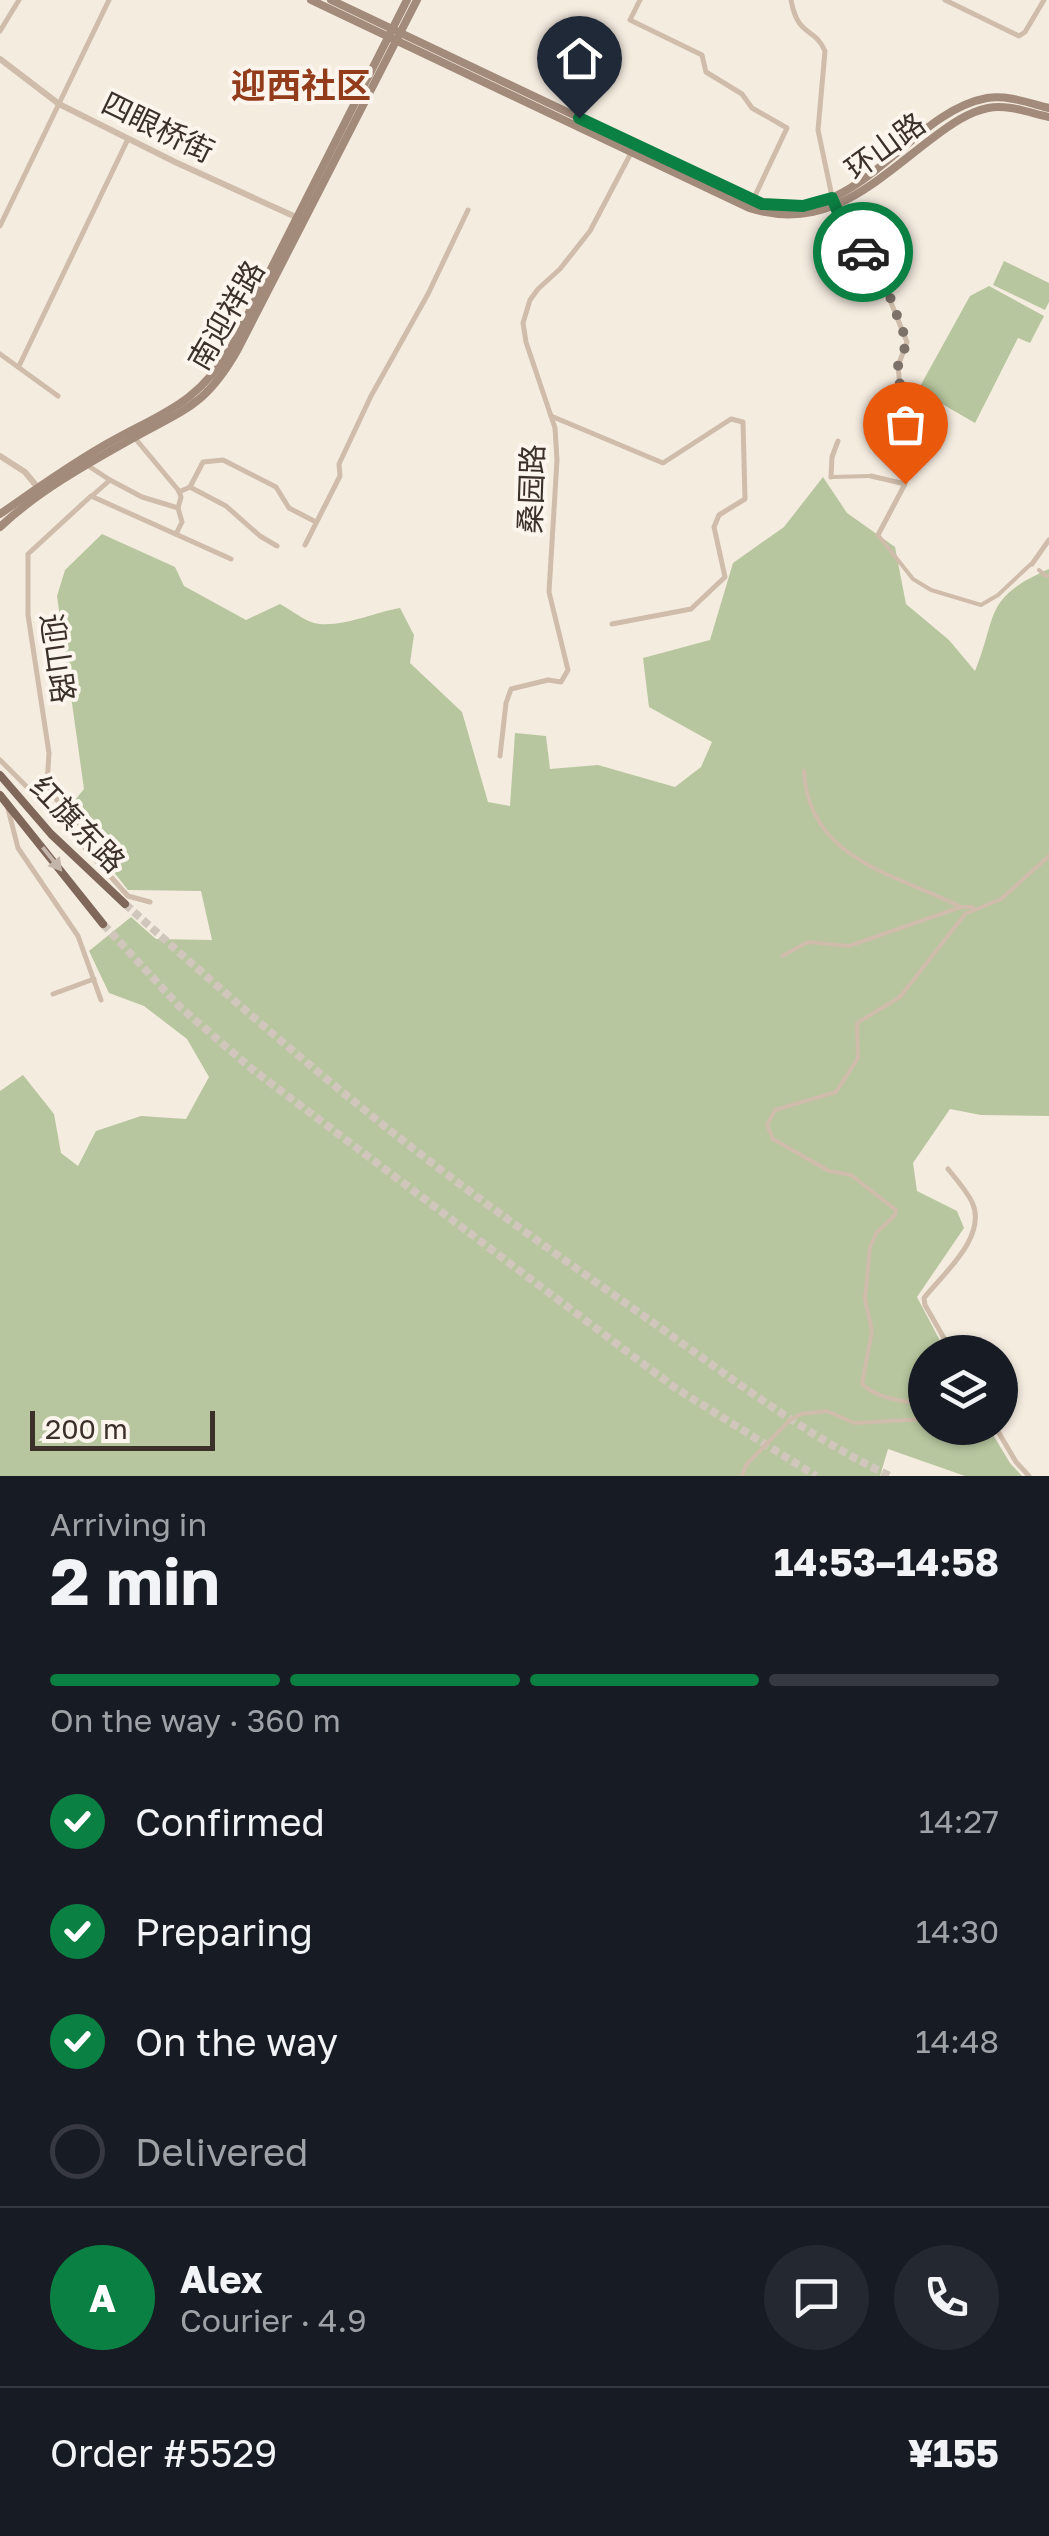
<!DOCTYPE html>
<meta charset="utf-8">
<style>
:root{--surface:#171b24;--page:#242831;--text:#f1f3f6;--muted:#9ea1a6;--line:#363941;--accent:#0b8043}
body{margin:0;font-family:"Golos Text","Noto Sans SC",sans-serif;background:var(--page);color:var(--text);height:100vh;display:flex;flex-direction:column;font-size:38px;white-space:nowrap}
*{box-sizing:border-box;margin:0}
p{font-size:32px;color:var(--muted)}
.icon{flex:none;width:55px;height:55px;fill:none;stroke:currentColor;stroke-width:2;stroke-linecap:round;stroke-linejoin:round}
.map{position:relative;height:1476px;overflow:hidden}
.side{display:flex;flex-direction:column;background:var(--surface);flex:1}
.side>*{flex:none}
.buttons{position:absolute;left:908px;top:1335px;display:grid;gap:20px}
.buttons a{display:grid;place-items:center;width:110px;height:110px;border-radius:50%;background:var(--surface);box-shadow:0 2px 8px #0004;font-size:50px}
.scale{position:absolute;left:30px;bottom:25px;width:185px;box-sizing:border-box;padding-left:10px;border:5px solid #3c302a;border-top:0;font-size:28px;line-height:35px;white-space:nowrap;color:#3c302a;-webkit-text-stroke:8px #fcf5ed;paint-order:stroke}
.pin{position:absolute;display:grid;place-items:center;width:85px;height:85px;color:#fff;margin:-102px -42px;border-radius:50% 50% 50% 0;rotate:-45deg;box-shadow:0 0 10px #0007}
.pin .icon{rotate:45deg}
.courier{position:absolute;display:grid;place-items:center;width:100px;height:100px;margin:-50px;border:8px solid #0b8043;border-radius:50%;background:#fff;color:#222;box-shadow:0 2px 12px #0007}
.overview em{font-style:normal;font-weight:700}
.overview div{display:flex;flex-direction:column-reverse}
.overview{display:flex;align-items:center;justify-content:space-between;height:170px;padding:0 50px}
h1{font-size:65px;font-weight:700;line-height:75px}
.bar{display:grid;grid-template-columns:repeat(4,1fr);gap:15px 10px;align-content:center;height:120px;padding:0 50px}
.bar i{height:12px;border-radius:8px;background:var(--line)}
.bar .on{background:var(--accent)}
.bar p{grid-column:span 4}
.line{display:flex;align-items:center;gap:25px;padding:0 50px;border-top:2px solid var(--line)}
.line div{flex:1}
.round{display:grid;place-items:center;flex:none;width:105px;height:105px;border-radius:52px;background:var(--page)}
ol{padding:0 50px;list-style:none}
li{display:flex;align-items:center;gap:30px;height:110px}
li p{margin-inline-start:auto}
li .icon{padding:10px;border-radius:50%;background:var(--accent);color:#fff;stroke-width:4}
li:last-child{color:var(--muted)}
li i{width:55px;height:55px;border:5px solid var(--line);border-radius:50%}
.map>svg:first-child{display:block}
.green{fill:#b7c69e}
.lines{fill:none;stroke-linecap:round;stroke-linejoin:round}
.primary-tunnel{stroke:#d0c6bc;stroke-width:8;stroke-dasharray:8 4;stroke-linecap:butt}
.pedestrian{stroke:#cfbcaa;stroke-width:4}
.minor{stroke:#cfbcaa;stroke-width:5}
.tertiary{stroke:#cfbcaa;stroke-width:6}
.secondary{stroke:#a38b7b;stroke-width:8}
.primary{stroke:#7f675a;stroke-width:8}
.oneway{fill:#c4b5ab}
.done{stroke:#7d726a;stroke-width:10;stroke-dasharray:0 18}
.route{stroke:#0b8043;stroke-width:12}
.labels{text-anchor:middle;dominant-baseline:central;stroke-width:8;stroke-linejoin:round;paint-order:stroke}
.street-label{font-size:30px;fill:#3c302a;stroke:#fcf5ed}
.quarter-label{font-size:35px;font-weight:bold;fill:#923c1b;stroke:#fcf5ed}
</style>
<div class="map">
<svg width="1049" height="1476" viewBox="0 0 1049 1476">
<rect width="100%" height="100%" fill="#f5ece0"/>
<g class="green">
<polygon points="1004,261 1049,283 1049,302 1045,310 993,285"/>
<polygon points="989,286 1044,316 1030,343 1018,338 975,423 918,390 970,296"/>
<path d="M 823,477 L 847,513 L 895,547 L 906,604 L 949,640 L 975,671 C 998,614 983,598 1049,569 L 1049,1116 L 981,1115 L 950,1109 L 913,1163 L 917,1191 L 957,1211 L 964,1228 L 917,1297 L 946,1352 L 925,1352 L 925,1428 L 989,1428 L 1010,1463 L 1022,1476 L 965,1476 L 888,1449 L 880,1476 L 0,1476 L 0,1091 L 23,1075 L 54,1114 L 61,1153 L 78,1166 L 96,1131 L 141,1116 L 186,1119 L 209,1077 L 187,1039 L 144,1006 L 109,993 L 89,951 L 131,917 L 156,939 L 212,940 L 201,891 L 128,890 L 68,814 L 71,805 L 84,789 L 57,596 L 65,570 L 102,534 L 175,567 L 184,586 L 246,620 L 280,604 C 290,609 303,620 314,623 C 339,629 375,612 400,608 L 414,635 L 410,663 L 462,712 L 488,802 L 510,806 L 515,733 L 546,736 L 550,769 L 598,765 L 675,787 L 701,767 L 712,742 L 649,707 L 643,658 L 710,640 L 733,563 L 784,527 Z"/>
</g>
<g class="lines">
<g class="primary-tunnel">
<path d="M 125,904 C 204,975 284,1045 367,1112 C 457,1185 553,1252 648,1319 C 726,1374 804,1435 890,1476"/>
<polyline points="103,924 180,1007 252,1069 674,1387 816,1476"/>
</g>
<g class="pedestrian">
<polyline points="832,477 871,476"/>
<polyline points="878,535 913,579 931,590 981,605 998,595 1031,564"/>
<polyline points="1039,570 1046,576 1049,575"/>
<path d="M 804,771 C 808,859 895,874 961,907"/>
<polyline points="782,956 808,942 849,946 961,907 973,907"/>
<path d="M 925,1403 C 904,1402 878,1399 862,1384 L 872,1331 L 865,1299 L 870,1247 L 877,1232 L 895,1215 L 896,1210 L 851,1175 L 829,1171 L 773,1139 L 767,1125 L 775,1110 L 836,1092 L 858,1058 L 857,1023 L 900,997 L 965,914 L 1001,899 L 1049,856"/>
<polyline points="742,1476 746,1465 790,1420 801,1414 827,1411 854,1423 925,1419"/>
</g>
<g class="minor">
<polyline points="640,0 630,20 702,55 706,72 742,94 752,108 787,128 753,200"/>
<path d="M 791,0 C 798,38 814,26 825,51 L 818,130 L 834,206 L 844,227 L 879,273 L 907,342 L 898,366 L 907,456 L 905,484 L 878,535"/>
<polyline points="945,0 1019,36 1025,32 1044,0"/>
<polyline points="0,31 19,0"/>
<polyline points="0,226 109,0"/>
<polyline points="0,354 58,396"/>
<polyline points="19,366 128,139"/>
<polyline points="551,416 663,463 731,419 743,422 745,499 719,515 714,527 725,577 691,609 612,624"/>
<polyline points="134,437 179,491 181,497 178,508"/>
<polyline points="87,465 110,480"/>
<polyline points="871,476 905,484"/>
<polyline points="831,477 832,457 838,441"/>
<polyline points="190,487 203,462 223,460 276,487 289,508 316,522"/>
<polyline points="179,492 190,487 226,506 260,536 277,546"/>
<polyline points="93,495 110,480 142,497 178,508 182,522 176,534"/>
<polyline points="305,545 340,476 339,464 371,396 428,294 468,210"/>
<polyline points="1032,564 1049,540"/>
<polyline points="500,756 506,703 511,689 548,680 561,682 568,670 549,592 557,460 555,428 526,342 523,323 530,300 538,289 560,269 590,231 631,153"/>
<polyline points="0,760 61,821 128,896 150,902"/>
<polyline points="7,805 18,848 78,936 101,1000"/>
<polyline points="61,821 63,809 47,785 49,753 28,615 28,554 91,496 231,559"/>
<polyline points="53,994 94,979"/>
<path d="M 948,1169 C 956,1179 966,1190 972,1202 C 988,1236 944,1273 924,1298 L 925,1305 L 952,1352"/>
<polyline points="996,1428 1016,1462 1029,1476"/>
</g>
<g class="tertiary">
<polyline points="0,59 59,104 175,162 298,218"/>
<polyline points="0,456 25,472 39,489"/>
</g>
<g class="secondary">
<path d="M 311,0 L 749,208 C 828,233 875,181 934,137 C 950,125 968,112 988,108 C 1008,104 1030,113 1049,117"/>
<path d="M 331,0 L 753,200 C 856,237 905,113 987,98 C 1008,95 1029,103 1049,108"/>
<path d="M 0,514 C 32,492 64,469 98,449 C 156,414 195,409 232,346 L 407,0"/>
<path d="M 0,527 C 36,493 85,465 128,441 C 182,410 205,408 238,349 L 417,0"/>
</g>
<g class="primary">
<polyline points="0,775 51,834 125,904"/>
<polyline points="0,795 103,924"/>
</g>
</g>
<defs><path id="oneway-solid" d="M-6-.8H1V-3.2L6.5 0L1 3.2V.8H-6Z" transform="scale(2.5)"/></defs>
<use class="oneway" href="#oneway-solid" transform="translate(52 859) rotate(51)"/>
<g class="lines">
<polyline class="done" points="863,252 887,289 907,342 898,366 907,456 905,484"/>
<polyline class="route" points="579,118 762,204 803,206 832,198 844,227 863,252"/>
</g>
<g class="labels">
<g class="street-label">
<text transform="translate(158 127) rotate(26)">四眼桥街</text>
<text transform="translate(885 146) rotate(-36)">环山路</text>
<text transform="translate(226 315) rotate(-60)">南迎祥路</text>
<text transform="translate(531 489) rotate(-88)">桑园路</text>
<text transform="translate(58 658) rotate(82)">迎山路</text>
<text transform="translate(78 824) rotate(46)">红旗东路</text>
</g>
<g class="quarter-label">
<text x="301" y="85">迎西社区</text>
</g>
</g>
</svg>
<div class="buttons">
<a><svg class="icon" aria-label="layers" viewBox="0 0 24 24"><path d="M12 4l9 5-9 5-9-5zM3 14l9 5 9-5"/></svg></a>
</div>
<div class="scale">200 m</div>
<div class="pin" style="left:905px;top:484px;background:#ea580c"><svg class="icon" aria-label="bag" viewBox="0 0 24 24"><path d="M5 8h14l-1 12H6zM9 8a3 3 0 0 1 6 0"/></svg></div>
<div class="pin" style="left:579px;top:118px;background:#1f2937"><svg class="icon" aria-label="home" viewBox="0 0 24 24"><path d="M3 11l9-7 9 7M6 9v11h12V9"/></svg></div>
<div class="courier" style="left:863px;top:252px"><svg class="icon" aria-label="car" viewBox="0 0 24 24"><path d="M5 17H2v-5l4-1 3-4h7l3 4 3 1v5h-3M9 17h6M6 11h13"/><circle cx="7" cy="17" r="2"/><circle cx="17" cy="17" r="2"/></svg></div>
</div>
<section class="side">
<div class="overview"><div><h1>2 min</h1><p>Arriving in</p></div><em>14:53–14:58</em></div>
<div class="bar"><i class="on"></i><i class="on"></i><i class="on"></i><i></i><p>On the way · 360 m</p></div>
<ol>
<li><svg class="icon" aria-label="check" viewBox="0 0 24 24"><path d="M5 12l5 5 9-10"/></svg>Confirmed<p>14:27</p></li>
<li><svg class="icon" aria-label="check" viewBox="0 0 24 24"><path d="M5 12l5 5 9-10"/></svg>Preparing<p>14:30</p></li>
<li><svg class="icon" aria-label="check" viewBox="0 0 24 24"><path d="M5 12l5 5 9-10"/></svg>On the way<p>14:48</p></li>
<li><i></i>Delivered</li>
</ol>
<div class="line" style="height:180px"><b class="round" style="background:var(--accent);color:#fff">A</b><div><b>Alex</b><p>Courier · 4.9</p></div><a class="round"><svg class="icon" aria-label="chat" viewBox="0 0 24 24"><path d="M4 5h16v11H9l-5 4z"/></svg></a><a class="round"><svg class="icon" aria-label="phone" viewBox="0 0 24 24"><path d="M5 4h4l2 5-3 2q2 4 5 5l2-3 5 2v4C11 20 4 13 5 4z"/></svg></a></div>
<div class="line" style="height:130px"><div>Order #5529</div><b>¥155</b></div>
</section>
